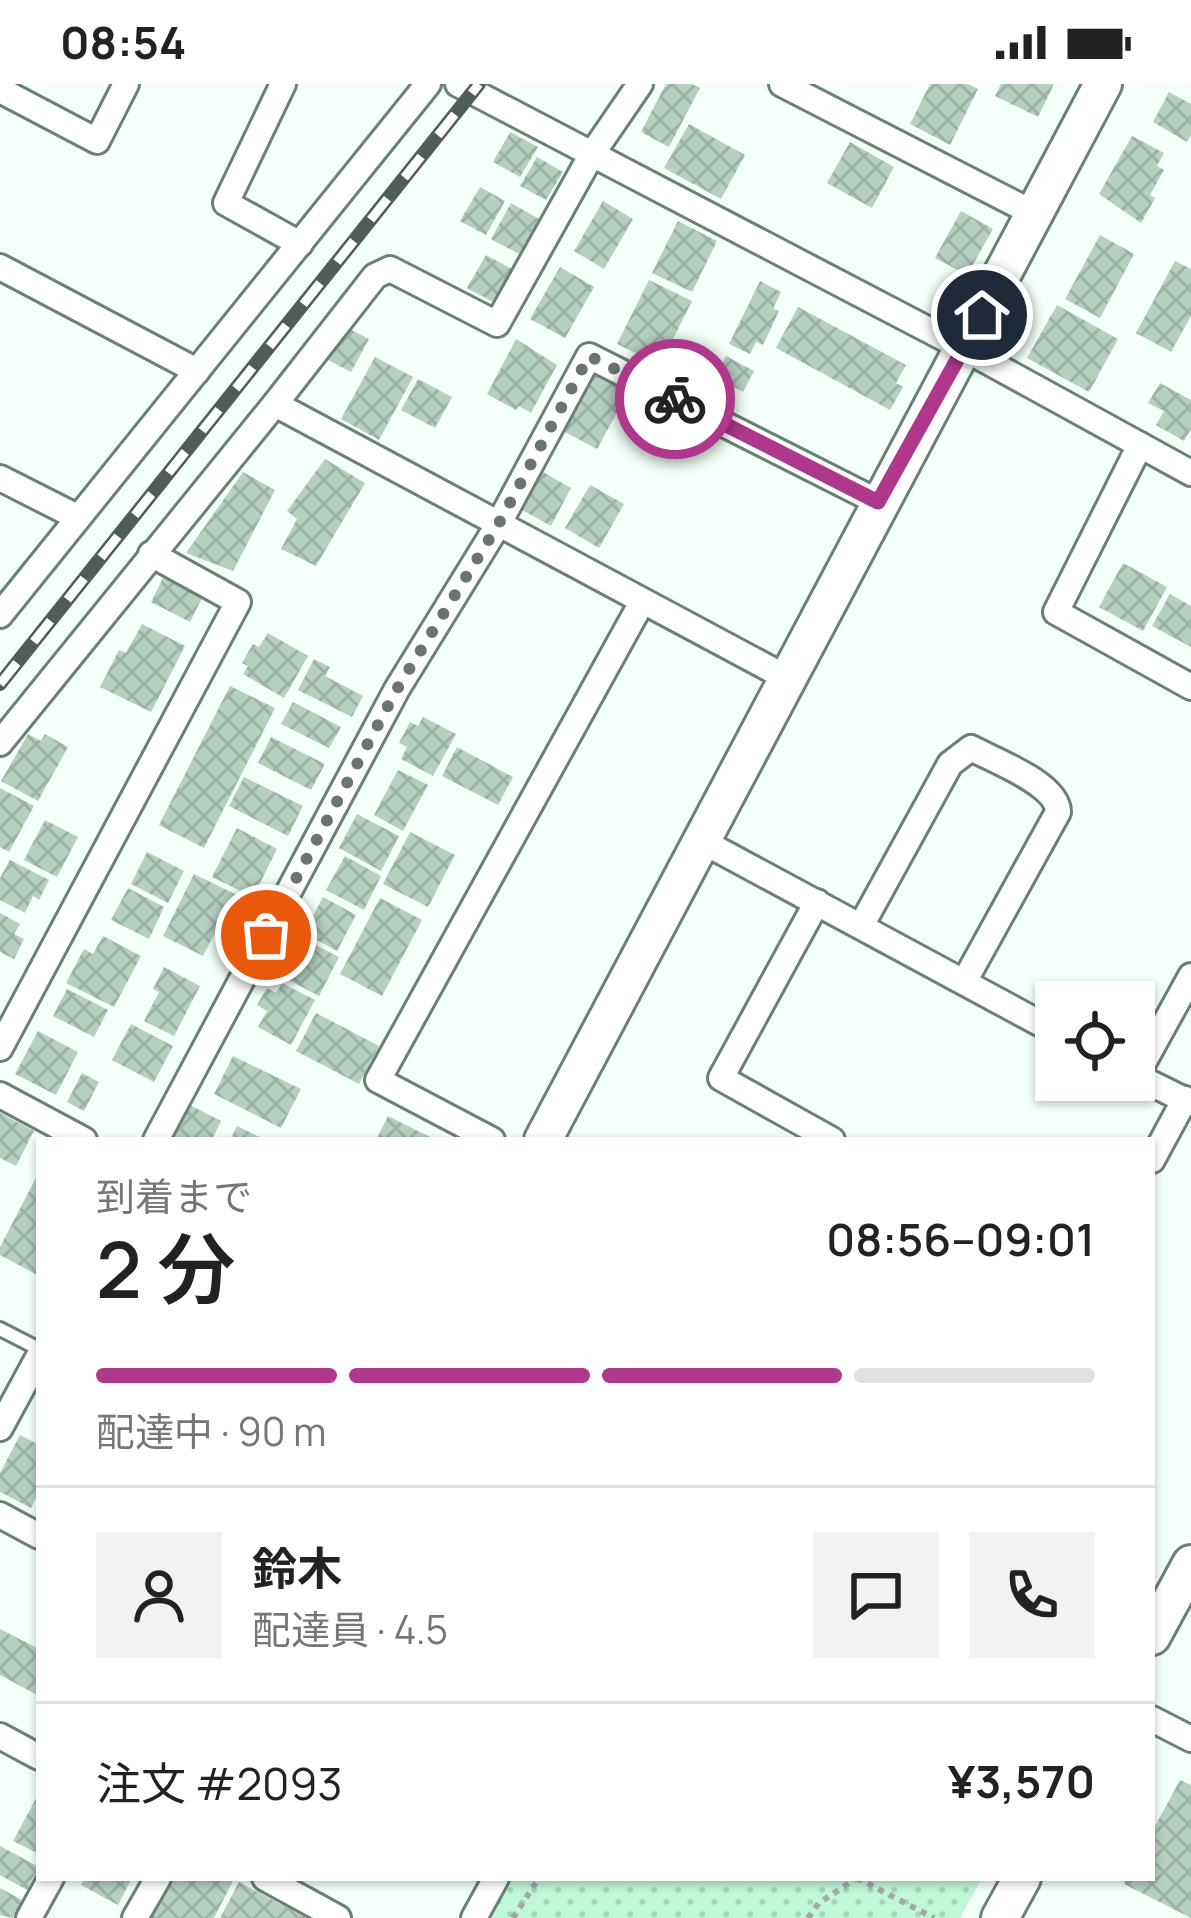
<!DOCTYPE html>
<html lang="ja">
<meta charset="utf-8">
<style>
:root{--surface:#fff;--page:#f2f2f2;--text:#222;--muted:#767676;--line:#e0e0e0;--accent:#af378c}
body{margin:0;font-family:Manrope,"Noto Sans JP",sans-serif;background:var(--page);color:var(--text);height:100vh;display:flex;flex-direction:column;font-size:45px;white-space:nowrap}
*{box-sizing:border-box;margin:0}
p{font-size:39px;color:var(--muted)}
.icon{flex:none;width:66px;height:66px;fill:none;stroke:currentColor;stroke-width:2;stroke-linecap:round;stroke-linejoin:round}
.map{position:relative;flex:1;overflow:hidden}
.details{position:absolute;left:36px;top:1053px;width:1119px;height:744px;display:flex;flex-direction:column;background:var(--surface);border-radius:0px;box-shadow:0 3px 9px #0004}
.details>*{flex:none}
.buttons{position:absolute;left:1035px;top:897px;display:grid;gap:24px}
.buttons a{display:grid;place-items:center;width:120px;height:120px;border-radius:0px;background:var(--surface);box-shadow:0 3px 9px #0004;font-size:60px}
.pin{position:absolute;display:grid;place-items:center;width:102px;height:102px;color:#fff;margin:-51px;border:6px solid #fff;border-radius:50%;box-shadow:0 3px 12px #0007}
.courier{position:absolute;display:grid;place-items:center;width:120px;height:120px;margin:-60px;border:9px solid #af378c;border-radius:50%;background:#fff;color:#222;box-shadow:0 3px 15px #0007}
.headline em{font-style:normal;font-weight:600}
.headline div{display:flex;flex-direction:column-reverse}
.headline{display:flex;align-items:center;justify-content:space-between;height:204px;padding:0 60px}
h1{font-size:78px;font-weight:600;line-height:90px}
.bar{display:grid;grid-template-columns:repeat(4,1fr);gap:18px 12px;align-content:center;height:144px;padding:0 60px}
.bar i{height:15px;border-radius:9px;background:var(--line)}
.bar .selected{background:var(--accent)}
.bar p{grid-column:span 4}
.line{display:flex;align-items:center;gap:30px;padding:0 60px;border-top:3px solid var(--line)}
.line div{flex:1}
.round{display:grid;place-items:center;flex:none;width:126px;height:126px;border-radius:0px;background:var(--page)}
.status{display:flex;justify-content:space-between;align-items:center;height:84px;padding:0 60px;background:var(--surface);direction:ltr}
.status svg{height:33px;fill:currentColor}
.map>svg:first-child{display:block}
.park{fill:url(#park-dots)}
.building{fill:url(#building-cross-hatch)}
.lines{fill:none;stroke-linecap:round;stroke-linejoin:round}
.lane-casing{stroke:#698174;stroke-width:18}
.street-casing{stroke:#698174;stroke-width:30}
.secondary-casing{stroke:#698174;stroke-width:42}
.path{stroke:#a1aca6;stroke-width:6;stroke-dasharray:6 6;stroke-linecap:butt}
.lane{stroke:#fff;stroke-width:12}
.street{stroke:#fff;stroke-width:24}
.secondary{stroke:#fff;stroke-width:36}
.rail-casing{stroke:#525c56;stroke-width:14}
.rail{stroke:#fff;stroke-width:9;stroke-dasharray:27;stroke-linecap:butt}
.done{stroke:#6b756f;stroke-width:12;stroke-dasharray:0 21.6}
.route{stroke:#af378c;stroke-width:15}
</style>
<div class="status"><b>08:54</b><svg viewBox="0 0 49 12"><path d="M0 12V9h3v3zM5 12V6h3v6zM10 12V3h3v9zM15 12V0h3v12zM26 1h20v11H26zM47 4h2v5h-2z"/></svg></div>
<div class="map">
<svg width="1191" height="1834" viewBox="0 0 1191 1834">
<defs>
<pattern id="park-dots" width="8" height="8" patternUnits="userSpaceOnUse" patternTransform="scale(3)"><rect width="8" height="8" fill="#c0f7d9"/><path d="M2 2h.1M6 6h.1" fill="none" stroke="#a5d4ba" stroke-width="1.8" stroke-linecap="round"/></pattern>
<pattern id="building-cross-hatch" width="8" height="8" patternUnits="userSpaceOnUse" patternTransform="scale(3)"><rect width="8" height="8" fill="#b5cfc1"/><path d="M0 0l8 8M0 8l8-8" fill="none" stroke="#9bb2a6"/></pattern>
</defs>
<rect width="100%" height="100%" fill="#f4fff9"/>
<polygon class="park" points="512,1794 982,1794 960,1834 491,1834"/>
<g class="building">
<polygon points="666,0 692,0 700,4 669,63 641,48"/>
<polygon points="930,0 968,0 978,5 950,61 910,40"/>
<polygon points="1001,0 1054,0 1038,33 995,12"/>
<polygon points="1169,8 1191,20 1191,51 1187,58 1153,38"/>
<polygon points="689,40 745,71 721,115 664,84"/>
<polygon points="510,48 538,63 520,93 493,78"/>
<polygon points="1132,52 1164,69 1157,82 1164,86 1150,111 1155,114 1141,139 1099,110"/>
<polygon points="850,58 894,83 872,124 827,99"/>
<polygon points="537,73 563,88 546,116 520,102"/>
<polygon points="480,103 505,117 486,151 460,137"/>
<polygon points="603,117 633,135 604,185 574,167"/>
<polygon points="511,119 539,135 519,170 491,155"/>
<polygon points="961,127 993,145 967,191 935,174"/>
<polygon points="678,137 717,157 692,208 652,189"/>
<polygon points="1100,151 1134,170 1100,234 1065,215"/>
<polygon points="486,171 512,185 493,218 467,204"/>
<polygon points="1175,177 1191,185 1191,232 1171,268 1136,249"/>
<polygon points="560,183 594,203 565,254 530,235"/>
<polygon points="649,196 692,217 660,281 617,260"/>
<polygon points="760,197 781,208 773,225 779,227 763,261 756,258 750,270 729,260"/>
<polygon points="1057,221 1118,255 1089,308 1027,274"/>
<polygon points="798,223 906,281 896,299 903,303 890,326 776,264"/>
<polygon points="346,243 369,255 351,288 328,276"/>
<polygon points="516,255 557,281 531,329 519,322 516,326 487,310"/>
<polygon points="726,272 754,287 743,308 715,292"/>
<polygon points="375,273 413,293 379,356 341,335"/>
<polygon points="596,286 630,305 597,365 563,347"/>
<polygon points="418,295 452,313 435,344 401,326"/>
<polygon points="1160,299 1191,316 1191,345 1184,357 1156,341 1164,327 1148,319"/>
<polygon points="325,375 365,399 316,482 281,465 297,435 287,427"/>
<polygon points="538,385 571,404 551,442 517,423"/>
<polygon points="243,388 275,406 233,487 186,469"/>
<polygon points="590,401 624,420 599,464 565,444"/>
<polygon points="1123,479 1167,503 1143,547 1099,523"/>
<polygon points="165,490 204,510 190,538 151,518"/>
<polygon points="1170,510 1191,522 1191,563 1152,542"/>
<polygon points="142,540 185,562 151,628 100,603 119,566 126,569"/>
<polygon points="268,549 308,572 284,614 243,590 248,582 242,579 253,560 259,563"/>
<polygon points="314,575 330,583 325,592 363,612 352,633 298,606"/>
<polygon points="230,602 275,624 204,764 159,741"/>
<polygon points="293,618 341,643 329,664 281,640"/>
<polygon points="423,633 456,650 433,692 401,675 407,663 399,659 410,638 418,642"/>
<polygon points="28,650 41,657 45,650 68,663 38,717 1,697"/>
<polygon points="271,653 325,680 311,706 258,679"/>
<polygon points="457,663 513,693 498,721 442,692"/>
<polygon points="398,686 428,701 403,747 374,731"/>
<polygon points="244,693 303,722 288,752 229,722"/>
<polygon points="0,704 34,722 9,768 0,763"/>
<polygon points="357,730 399,752 381,787 339,764"/>
<polygon points="45,736 78,753 57,793 24,776"/>
<polygon points="237,744 277,765 253,813 212,793"/>
<polygon points="410,748 455,771 428,823 383,800"/>
<polygon points="147,768 184,787 168,819 131,800"/>
<polygon points="345,772 381,792 364,826 326,806"/>
<polygon points="10,776 49,796 39,816 33,812 25,829 0,816 0,794"/>
<polygon points="194,790 235,810 203,872 163,852"/>
<polygon points="128,804 164,823 149,855 111,836"/>
<polygon points="323,813 356,831 337,867 304,849"/>
<polygon points="380,814 422,836 382,912 340,890"/>
<polygon points="0,829 20,840 14,850 24,855 14,875 0,868"/>
<polygon points="103,852 141,872 114,923 66,899 84,865 93,870"/>
<polygon points="304,855 339,873 319,912 283,893"/>
<polygon points="164,883 200,902 174,952 144,937 159,908 153,905"/>
<polygon points="282,899 315,916 291,961 258,943 267,927 257,921 267,904 276,909"/>
<polygon points="67,905 108,926 94,953 53,932"/>
<polygon points="316,929 379,962 359,1000 296,967"/>
<polygon points="131,940 173,962 154,998 112,976"/>
<polygon points="38,947 78,968 56,1011 15,990"/>
<polygon points="233,972 301,1005 281,1044 214,1010"/>
<polygon points="82,989 99,998 84,1027 67,1018"/>
<polygon points="190,1021 221,1037 212,1056 172,1056"/>
<polygon points="0,1029 34,1047 16,1082 0,1074"/>
<polygon points="388,1032 436,1056 376,1056"/>
<polygon points="237,1042 266,1056 230,1056"/>
<polygon points="39,1088 39,1192 0,1171 0,1163"/>
<polygon points="20,1351 39,1361 39,1408 31,1424 0,1408 0,1389"/>
<polygon points="0,1545 39,1565 39,1612 0,1591"/>
<polygon points="1180,1696 1191,1701 1191,1834 1124,1800 1127,1794 1152,1794 1152,1748"/>
<polygon points="39,1709 39,1770 13,1757"/>
<polygon points="0,1762 39,1783 27,1806 0,1791"/>
<polygon points="85,1794 132,1794 118,1821 81,1801"/>
<polygon points="173,1794 232,1794 234,1795 214,1834 152,1834"/>
<polygon points="239,1798 307,1834 220,1834"/>
<polygon points="0,1804 22,1816 13,1834 0,1831"/>
</g>
<g class="lines">
<defs>
<polyline id="lane" points="0,1245 39,1265"/>
<g id="street">
<polyline points="283,0 226,119 300,160"/>
<polyline points="458,0 965,265 1191,389"/>
<polyline points="782,0 1033,129"/>
<polyline points="0,6 97,57 126,0"/>
<polyline points="0,183 197,287"/>
<polyline points="275,320 787,594"/>
<polyline points="1140,361 1056,528 1191,603"/>
<polyline points="0,394 77,433"/>
<polyline points="0,531 428,0"/>
<polyline points="0,659 275,320 375,192 390,185 497,240 592,70 640,0"/>
<polyline points="700,756 1056,948"/>
<polyline points="817,818 721,994 832,1056"/>
<path d="M 861,842 L 950,680 L 971,664 C 995,677 1058,700 1058,728 L 964,898"/>
<polyline points="0,964 238,518 151,470"/>
<polyline points="1134,991 1191,1019"/>
<polyline points="1136,992 1191,892"/>
<polyline points="0,1011 84,1056"/>
<polyline points="156,1056 397,605 498,441 589,272 878,418"/>
<polyline points="492,1056 378,996 642,518"/>
<polyline points="1152,1076 1185,1015"/>
<polyline points="0,1344 39,1272"/>
<polyline points="0,1431 39,1452"/>
<polyline points="1152,1635 1191,1655"/>
<polyline points="0,1652 39,1673"/>
<polyline points="265,1794 338,1834"/>
<polyline points="29,1834 51,1794"/>
<polyline points="135,1834 158,1794"/>
<polyline points="474,1834 496,1794"/>
</g>
<g id="secondary">
<polyline points="543,1056 1103,0"/>
<polyline points="1152,1552 1191,1480"/>
<polyline points="1000,1834 1022,1794"/>
</g>
</defs>
<use href="#lane" class="lane-casing"/>
<use href="#street" class="street-casing"/>
<use href="#secondary" class="secondary-casing"/>
<g class="path">
<polyline points="857,1794 934,1834"/>
<polyline points="513,1834 539,1794"/>
<polyline points="808,1834 819,1819 857,1794"/>
</g>
<use href="#lane" class="lane"/>
<use href="#street" class="street"/>
<use href="#secondary" class="secondary"/>
<defs>
<polyline id="rail" points="0,600 479,0"/>
</defs>
<use href="#rail" class="rail-casing"/>
<use href="#rail" class="rail"/>
</g>
<g class="lines">
<polyline class="done" points="266,851 397,605 498,441 589,272 675,315"/>
<polyline class="route" points="675,315 878,418 982,231"/>
</g>
</svg>
<div class="buttons">
<a><svg class="icon" aria-label="locate" viewBox="0 0 24 24"><circle cx="12" cy="12" r="6"/><path d="M12 2v4M12 18v4M2 12h4M18 12h4"/></svg></a>
</div>
<div class="pin" style="left:266px;top:851px;background:#ea580c"><svg class="icon" aria-label="bag" viewBox="0 0 24 24"><path d="M5 8h14l-1 12H6zM9 8a3 3 0 0 1 6 0"/></svg></div>
<div class="pin" style="left:982px;top:231px;background:#1f2937"><svg class="icon" aria-label="home" viewBox="0 0 24 24"><path d="M3 11l9-7 9 7M6 9v11h12V9"/></svg></div>
<div class="courier" style="left:675px;top:315px"><svg class="icon" aria-label="bike" viewBox="0 0 24 24"><circle cx="6" cy="16" r="4"/><circle cx="18" cy="16" r="4"/><path d="M6 16l4-8h5l3 8M10 8l3 8H6M13 5h3"/></svg></div>
<section class="details">
<div class="headline"><div><h1>2 分</h1><p>到着まで</p></div><em>08:56–09:01</em></div>
<div class="bar"><i class="selected"></i><i class="selected"></i><i class="selected"></i><i></i><p>配達中 · 90 m</p></div>
<div class="line" style="height:216px"><a class="round"><svg class="icon" aria-label="person" viewBox="0 0 24 24"><circle cx="12" cy="8" r="4"/><path d="M4 21q1-7 8-7t8 7"/></svg></a><div><b>鈴木</b><p>配達員 · 4.5</p></div><a class="round"><svg class="icon" aria-label="chat" viewBox="0 0 24 24"><path d="M4 5h16v11H9l-5 4z"/></svg></a><a class="round"><svg class="icon" aria-label="phone" viewBox="0 0 24 24"><path d="M5 4h4l2 5-3 2q2 4 5 5l2-3 5 2v4C11 20 4 13 5 4z"/></svg></a></div>
<div class="line" style="height:156px"><div>注文 #2093</div><b>¥3,570</b></div>
</section>
</div>
